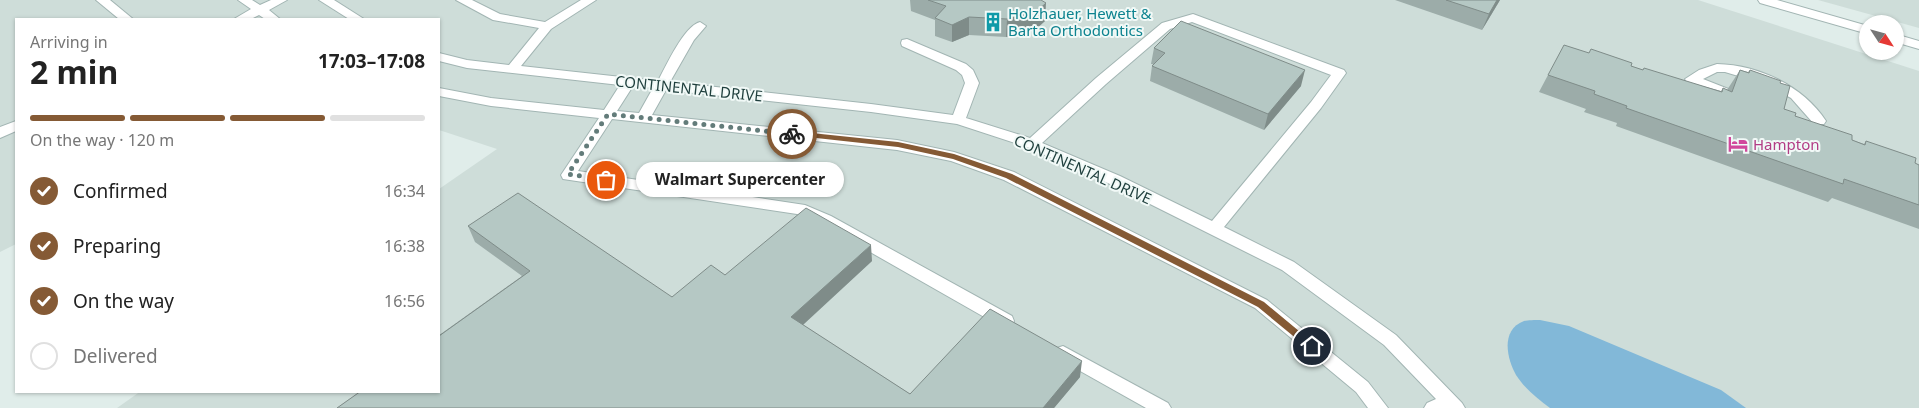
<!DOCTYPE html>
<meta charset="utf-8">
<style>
:root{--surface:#fff;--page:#f2f2f2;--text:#222;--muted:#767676;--line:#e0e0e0;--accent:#855a35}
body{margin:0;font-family:"Noto Sans",sans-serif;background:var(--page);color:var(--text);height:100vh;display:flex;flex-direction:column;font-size:19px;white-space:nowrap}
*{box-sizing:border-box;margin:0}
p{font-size:16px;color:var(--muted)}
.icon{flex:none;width:28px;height:28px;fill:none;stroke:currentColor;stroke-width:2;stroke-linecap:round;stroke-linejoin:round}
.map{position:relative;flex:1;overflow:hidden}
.panel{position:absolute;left:15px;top:18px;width:425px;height:375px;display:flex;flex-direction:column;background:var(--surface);border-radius:0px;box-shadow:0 1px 4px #0004}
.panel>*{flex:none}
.needle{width:32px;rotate:126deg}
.tools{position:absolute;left:1859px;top:15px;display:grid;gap:10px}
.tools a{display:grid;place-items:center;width:45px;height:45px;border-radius:50%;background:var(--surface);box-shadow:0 1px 4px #0004;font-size:25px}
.pin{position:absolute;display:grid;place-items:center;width:42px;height:42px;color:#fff;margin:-21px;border:2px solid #fff;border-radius:50%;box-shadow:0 1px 5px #0007}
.courier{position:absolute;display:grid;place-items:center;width:50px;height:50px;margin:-25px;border:4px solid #855a35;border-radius:50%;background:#fff;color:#222;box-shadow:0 1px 6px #0007}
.bubble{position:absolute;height:35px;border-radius:18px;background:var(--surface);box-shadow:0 1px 4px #0004;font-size:16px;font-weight:700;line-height:35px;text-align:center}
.head em{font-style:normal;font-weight:700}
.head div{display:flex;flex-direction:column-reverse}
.head{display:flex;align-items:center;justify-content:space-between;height:85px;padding:0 15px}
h1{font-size:32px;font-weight:700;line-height:38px}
.bar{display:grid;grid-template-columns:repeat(4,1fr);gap:8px 5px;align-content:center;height:60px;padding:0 15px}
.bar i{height:6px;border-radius:4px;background:var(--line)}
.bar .on{background:var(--accent)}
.bar p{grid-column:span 4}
ol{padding:0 15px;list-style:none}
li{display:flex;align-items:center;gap:15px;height:55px}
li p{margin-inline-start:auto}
li .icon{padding:5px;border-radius:50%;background:var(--accent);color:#fff;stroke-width:4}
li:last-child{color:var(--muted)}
li i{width:28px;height:28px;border:2px solid var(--line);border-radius:50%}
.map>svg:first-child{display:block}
.built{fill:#ceddd9}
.water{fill:#82b8d8}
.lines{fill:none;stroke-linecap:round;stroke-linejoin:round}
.minor-casing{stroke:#a2b5b3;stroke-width:2}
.minor{fill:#fff;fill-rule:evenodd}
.wall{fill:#9caca9}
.shaded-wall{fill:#7f8c89}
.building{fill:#b5c8c4;stroke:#7f8c89}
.route{fill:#855a35}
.done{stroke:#637c7a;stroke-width:5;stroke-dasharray:0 9}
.labels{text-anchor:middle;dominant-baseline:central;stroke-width:4;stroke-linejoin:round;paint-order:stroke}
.culture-label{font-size:15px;fill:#0d838f;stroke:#f1f9f7;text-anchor:start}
.street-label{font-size:15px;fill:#1f3f3d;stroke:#f1f9f7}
.hotel-label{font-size:15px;fill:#b23c85;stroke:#f1f9f7;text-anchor:start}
</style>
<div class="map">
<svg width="1919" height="408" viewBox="0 0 1919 408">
<rect width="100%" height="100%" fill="#e0edea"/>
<g class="built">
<polygon points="0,0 1698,0 1919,71 1919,408 117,408 141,391 439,391 439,189 497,149 439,130 439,19 16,19 16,244 0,252"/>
<polygon points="1818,0 1919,0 1919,28"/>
</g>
<path class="water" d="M 1540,320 L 1569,326 L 1721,390 L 1746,408 L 1550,408 C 1538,399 1525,389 1516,375 C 1507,359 1500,330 1524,321 C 1528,320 1535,320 1540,320 Z"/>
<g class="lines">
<defs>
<g id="minor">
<polygon points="96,0 110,0 133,19 119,19"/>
<polygon points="238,0 252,0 260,5 271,0 287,0 269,10 280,19 265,19 259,15 251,19 234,19 251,9"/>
<polygon points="319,0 334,0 364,19 349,19"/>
<path d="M 456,0 L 472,0 L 500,14 L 545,22 L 581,0 L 596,0 L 551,29 L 521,66 L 658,81 C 666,66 684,26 700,22 L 706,26 L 694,40 L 670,82 L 871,104 L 953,115 L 965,83 L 962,75 L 956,70 L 902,46 L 901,43 L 902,40 L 907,39 L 966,64 L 973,70 L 979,83 L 966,118 L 1030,138 L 1096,78 L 1162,23 L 1193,14 L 1344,70 L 1346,73 L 1321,108 L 1224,227 L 1294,262 L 1396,335 L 1462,403 L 1465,408 L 1424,408 L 1427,403 L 1436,399 L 1384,345 L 1282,270 L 1110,184 L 1027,147 L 957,124 L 871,112 L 666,90 L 652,115 L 897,140 L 954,152 L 1014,172 L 1267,300 L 1368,382 L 1388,408 L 1368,408 L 1356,392 L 1255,308 L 1004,180 L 951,161 L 897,150 L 612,119 L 578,171 L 805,205 L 831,216 L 1012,316 L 1014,321 L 1012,326 L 1006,328 L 1000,326 L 821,224 L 797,214 L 563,179 L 561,175 L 599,118 L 491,106 L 439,96 L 439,88 L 491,98 L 604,110 L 620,85 L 467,68 L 439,61 L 439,53 L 467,60 L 509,65 L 539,28 L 493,20 ZM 1192,22 L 1331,75 L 1311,102 L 1212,221 L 1120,176 L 1042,143 L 1106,84 L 1170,29 ZM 633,86 L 653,88 L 639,113 L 617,111 Z"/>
<polygon points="1758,0 1777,0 1868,26 1868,34 1760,3"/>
<polygon points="1895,34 1919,41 1919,49 1895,42"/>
<path d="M 1717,64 C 1759,65 1803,86 1826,121 L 1824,124 L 1814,124 L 1791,98 L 1765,84 L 1725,72 L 1717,72 L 1703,79 L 1731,90 L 1733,93 L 1726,97 L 1687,82 L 1685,79 L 1699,70 Z"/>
<polygon points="16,121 16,131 0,138 0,127"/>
<polygon points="1063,346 1168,403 1171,408 1146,408 1057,358 1054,353 1057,348"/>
</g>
</defs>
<use href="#minor" class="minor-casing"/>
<use href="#minor" class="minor"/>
</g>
<g class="wall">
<polygon points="910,0 1041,0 1045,21 1035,30 1006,37 969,35 952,42 935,36 935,20 911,11"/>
<polygon points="1395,0 1500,0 1482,30"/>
<polygon points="1154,48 1301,86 1264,130 1150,81 1152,66 1153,64 1151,64"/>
<polygon points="1589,53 1643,70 1721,91 1723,88 1727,90 1740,70 1748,72 1750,70 1780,83 1784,109 1795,116 1852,140 1864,144 1866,141 1919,165 1919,229 1832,198 1828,202 1616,126 1617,123 1584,112 1586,109 1539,92 1548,75"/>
<polygon points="468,226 672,297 725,275 872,261 803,325 910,394 1080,377 1054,408 337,408 522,276 475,242"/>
</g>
<g class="shaded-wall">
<polygon points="1497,0 1500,0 1482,30 1489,14"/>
<polygon points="1046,3 1045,21 1035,30 1006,37 1007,19"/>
<polygon points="969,17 969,35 952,42 952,25"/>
<polygon points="1305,70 1301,86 1264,130 1268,114"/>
<polygon points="871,245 872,261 794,333 791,317"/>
<polygon points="1082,361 1080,377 1054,408 1043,408"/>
</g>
<g class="building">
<polygon points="928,0 1041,0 1046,3 1036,12 1007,19 969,17 952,25 935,18 946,6"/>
<polygon points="1446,0 1497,0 1489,14"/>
<polygon points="1181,21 1305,70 1268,114 1152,66 1165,53 1154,48"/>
<polygon points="1564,45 1589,53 1591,49 1632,63 1631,66 1643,70 1644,68 1722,92 1723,88 1732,92 1740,70 1749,73 1750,70 1781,81 1780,83 1790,86 1784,109 1796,113 1795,116 1852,135 1852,140 1865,145 1866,141 1916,158 1915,163 1919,165 1919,205 1844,179 1843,184 1626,108 1627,106 1594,94 1595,91 1548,75"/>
<polygon points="518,193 672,297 711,265 725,275 806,208 871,245 791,317 910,394 990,309 1082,361 1043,408 337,408 361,391 439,391 439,336 530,271 468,226"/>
</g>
<polygon class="route" points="792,131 898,142 954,154 1012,174 1264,302 1317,346 1312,350 1309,349 1258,307 1006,178 953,159 898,147 789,135 789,132"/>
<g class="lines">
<polyline class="done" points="606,180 568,174 608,114 792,134"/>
</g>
<defs>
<symbol id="building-bare" viewBox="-9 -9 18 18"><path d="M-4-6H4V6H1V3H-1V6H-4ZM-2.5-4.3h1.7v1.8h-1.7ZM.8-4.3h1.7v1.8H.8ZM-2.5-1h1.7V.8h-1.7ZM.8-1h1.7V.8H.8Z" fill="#0f9aa8" stroke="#f1f9f7" stroke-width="2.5" paint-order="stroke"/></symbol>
<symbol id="hotel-bare" viewBox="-9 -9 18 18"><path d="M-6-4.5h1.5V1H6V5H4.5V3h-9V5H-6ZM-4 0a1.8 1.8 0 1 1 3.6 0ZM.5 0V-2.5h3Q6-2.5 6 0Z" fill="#d1479c" stroke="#f1f9f7" stroke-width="2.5" paint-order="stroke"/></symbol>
</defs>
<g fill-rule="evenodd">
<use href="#building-bare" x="979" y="8" width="28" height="28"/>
<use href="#hotel-bare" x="1724" y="130" width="28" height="28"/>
</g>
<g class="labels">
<g class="culture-label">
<text x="1008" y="13">Holzhauer, Hewett &amp;<tspan x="1008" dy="17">Barta Orthodontics</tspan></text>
</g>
<g class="street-label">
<text transform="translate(689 88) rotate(6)">CONTINENTAL DRIVE</text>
<text transform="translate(1083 169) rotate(24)">CONTINENTAL DRIVE</text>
</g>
<g class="hotel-label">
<text x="1753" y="144">Hampton</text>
</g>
</g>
</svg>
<div class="tools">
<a><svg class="needle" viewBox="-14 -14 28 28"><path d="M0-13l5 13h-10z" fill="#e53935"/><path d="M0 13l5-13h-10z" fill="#767676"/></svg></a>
</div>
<div class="pin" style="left:606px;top:180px;background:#ea580c"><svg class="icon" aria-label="bag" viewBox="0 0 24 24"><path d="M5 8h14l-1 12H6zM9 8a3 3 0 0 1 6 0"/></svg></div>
<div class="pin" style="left:1312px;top:346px;background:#1f2937"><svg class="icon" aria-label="home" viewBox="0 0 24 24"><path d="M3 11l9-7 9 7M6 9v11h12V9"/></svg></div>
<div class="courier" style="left:792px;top:134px"><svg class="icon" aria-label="bike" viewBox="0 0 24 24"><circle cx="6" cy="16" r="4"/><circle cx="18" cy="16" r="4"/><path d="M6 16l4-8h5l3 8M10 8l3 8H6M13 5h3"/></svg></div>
<div class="bubble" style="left:636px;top:162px;width:208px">Walmart Supercenter</div>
<section class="panel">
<div class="head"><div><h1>2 min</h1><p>Arriving in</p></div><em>17:03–17:08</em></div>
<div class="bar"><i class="on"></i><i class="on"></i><i class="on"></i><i></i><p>On the way · 120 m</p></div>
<ol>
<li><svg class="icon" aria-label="check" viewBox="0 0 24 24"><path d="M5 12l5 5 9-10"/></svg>Confirmed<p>16:34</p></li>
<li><svg class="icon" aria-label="check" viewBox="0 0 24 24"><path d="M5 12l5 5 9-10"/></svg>Preparing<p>16:38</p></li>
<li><svg class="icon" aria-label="check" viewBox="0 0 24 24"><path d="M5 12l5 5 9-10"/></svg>On the way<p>16:56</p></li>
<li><i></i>Delivered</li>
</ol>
</section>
</div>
